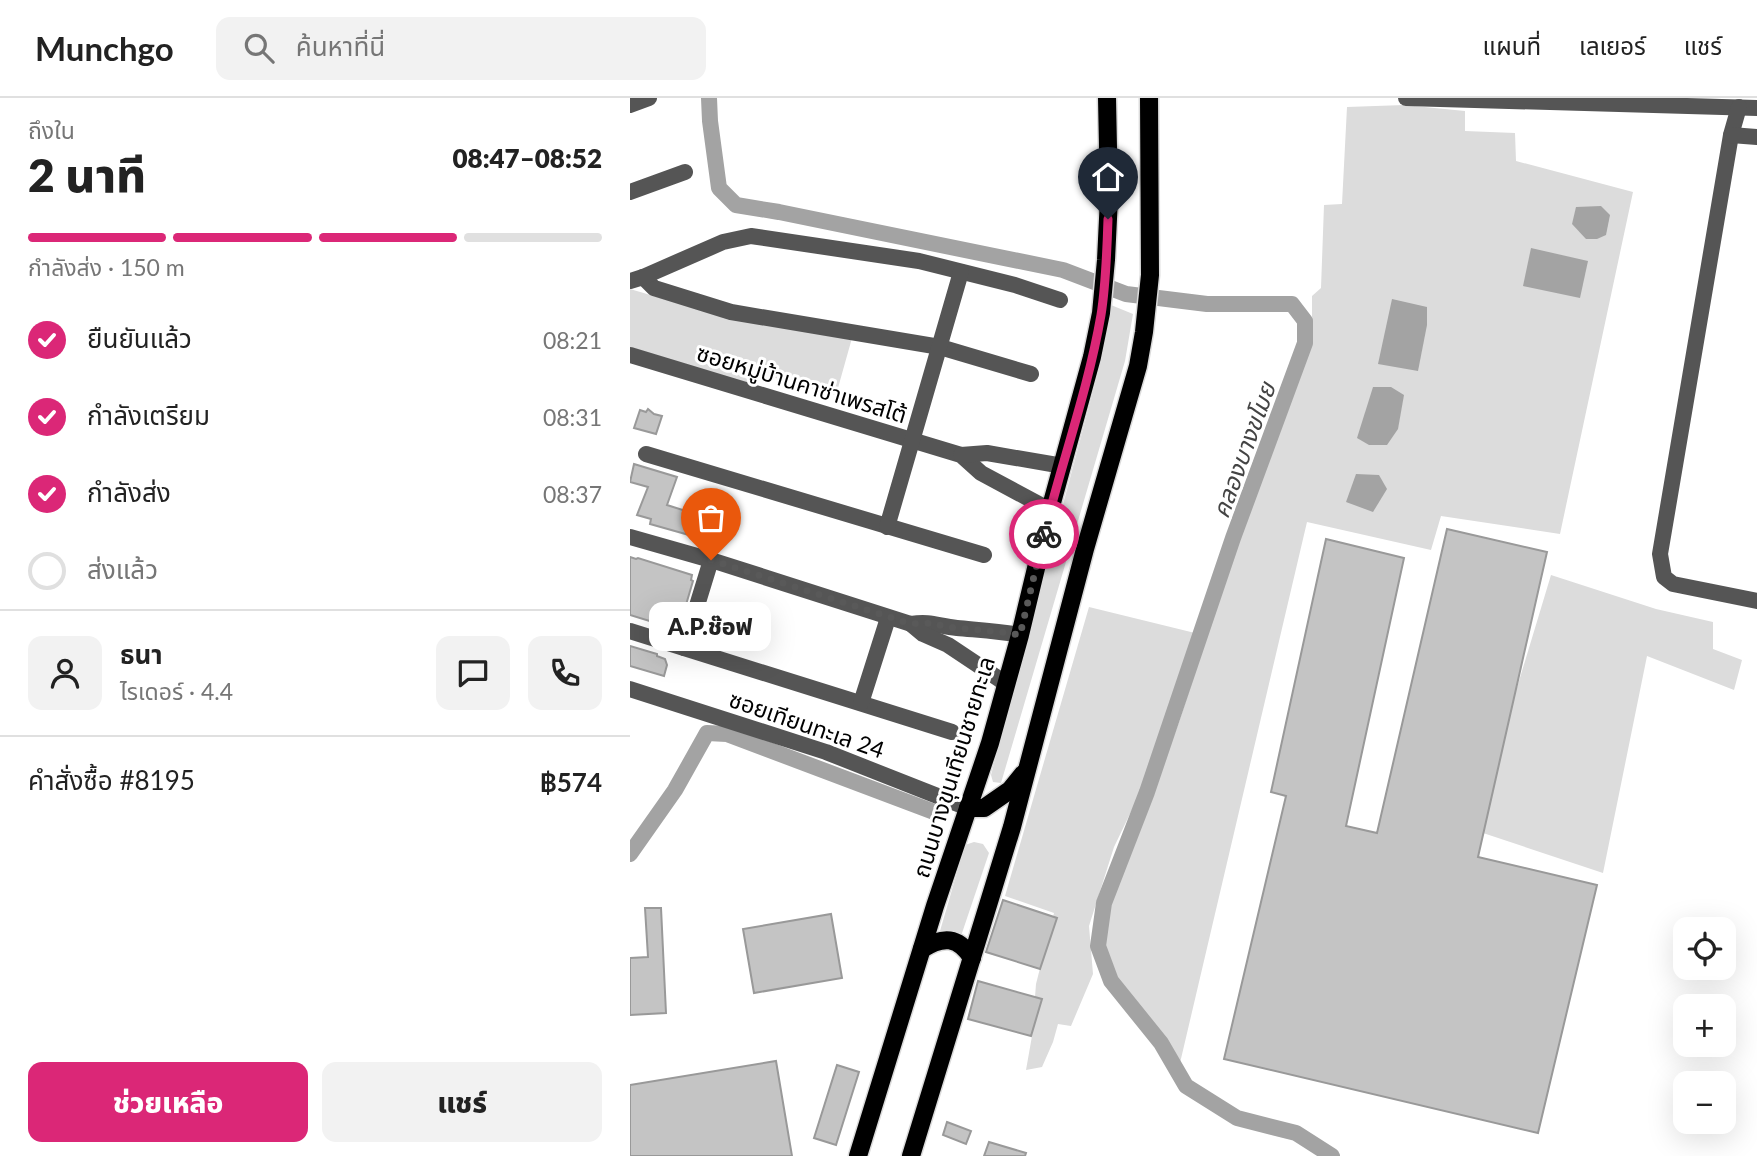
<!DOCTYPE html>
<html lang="th">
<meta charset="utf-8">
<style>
:root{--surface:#fff;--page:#f2f2f2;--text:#222;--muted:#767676;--line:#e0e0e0;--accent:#db2777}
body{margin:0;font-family:Lato,"Noto Sans Thai",sans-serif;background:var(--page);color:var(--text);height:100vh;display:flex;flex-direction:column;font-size:26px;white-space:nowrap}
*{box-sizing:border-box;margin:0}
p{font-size:23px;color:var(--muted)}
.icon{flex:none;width:38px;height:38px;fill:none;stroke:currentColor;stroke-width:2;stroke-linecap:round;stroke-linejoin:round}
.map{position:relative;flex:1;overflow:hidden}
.details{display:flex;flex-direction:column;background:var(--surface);width:630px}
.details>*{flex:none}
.fabs{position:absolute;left:1043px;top:819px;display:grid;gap:14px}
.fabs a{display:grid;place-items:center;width:63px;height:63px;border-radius:14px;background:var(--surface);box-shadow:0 7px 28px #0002;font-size:35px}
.pin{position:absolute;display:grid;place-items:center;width:60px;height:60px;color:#fff;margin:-72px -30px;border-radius:50% 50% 50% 0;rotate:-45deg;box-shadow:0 0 7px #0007}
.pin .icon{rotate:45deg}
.courier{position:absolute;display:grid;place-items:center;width:70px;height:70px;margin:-35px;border:5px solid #db2777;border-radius:50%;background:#fff;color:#222;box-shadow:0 2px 9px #0007}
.bubble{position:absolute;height:49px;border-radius:14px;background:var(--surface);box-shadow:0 7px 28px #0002;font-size:23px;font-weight:800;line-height:49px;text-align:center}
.headline em{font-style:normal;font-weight:800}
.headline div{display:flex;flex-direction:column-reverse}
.headline{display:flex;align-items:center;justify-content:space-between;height:119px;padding:0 28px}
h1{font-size:46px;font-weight:800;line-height:52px}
.bar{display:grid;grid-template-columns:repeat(4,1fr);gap:10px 7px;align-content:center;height:84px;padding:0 28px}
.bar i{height:9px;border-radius:5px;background:var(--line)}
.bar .selected{background:var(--accent)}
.bar p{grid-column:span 4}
.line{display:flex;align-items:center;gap:18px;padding:0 28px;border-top:2px solid var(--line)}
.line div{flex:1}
.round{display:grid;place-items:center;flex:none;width:74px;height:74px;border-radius:14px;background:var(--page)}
ol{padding:0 28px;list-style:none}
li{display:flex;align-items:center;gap:21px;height:77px}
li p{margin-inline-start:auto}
li .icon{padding:7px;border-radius:50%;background:var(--accent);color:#fff;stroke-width:4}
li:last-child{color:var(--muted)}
li i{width:38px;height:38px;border:4px solid var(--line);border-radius:50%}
.cta{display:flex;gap:14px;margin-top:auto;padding:14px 28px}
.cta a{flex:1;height:80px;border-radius:14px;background:var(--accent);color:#fff;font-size:28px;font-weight:800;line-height:80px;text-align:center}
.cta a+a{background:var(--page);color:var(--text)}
header{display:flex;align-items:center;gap:42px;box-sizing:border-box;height:98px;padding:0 35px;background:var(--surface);border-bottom:2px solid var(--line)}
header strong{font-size:33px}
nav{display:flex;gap:38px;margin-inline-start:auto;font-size:24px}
.search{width:490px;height:63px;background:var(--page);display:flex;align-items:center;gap:18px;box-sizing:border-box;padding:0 24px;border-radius:14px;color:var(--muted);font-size:26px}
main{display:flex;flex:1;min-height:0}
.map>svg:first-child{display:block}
.green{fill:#dcdcdc}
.water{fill:#a3a3a3}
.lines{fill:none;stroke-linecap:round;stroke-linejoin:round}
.canal{stroke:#a3a3a3;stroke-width:16}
.building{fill:#c4c4c4;stroke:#999;stroke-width:2}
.major-casing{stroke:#dbdbdb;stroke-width:21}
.minor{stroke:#555;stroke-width:16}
.major{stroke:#000;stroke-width:18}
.done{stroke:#595959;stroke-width:7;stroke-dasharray:0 12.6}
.route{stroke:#db2777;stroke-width:9}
.labels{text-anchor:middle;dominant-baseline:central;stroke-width:6;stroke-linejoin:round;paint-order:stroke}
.street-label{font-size:23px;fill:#000;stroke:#fff}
.water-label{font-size:24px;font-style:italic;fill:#444;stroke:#fff}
</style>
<header>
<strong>Munchgo</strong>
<div class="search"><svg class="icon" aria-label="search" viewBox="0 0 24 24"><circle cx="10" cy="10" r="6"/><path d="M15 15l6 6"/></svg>ค้นหาที่นี่</div>
<nav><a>แผนที่</a><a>เลเยอร์</a><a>แชร์</a></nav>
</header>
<main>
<section class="details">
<div class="headline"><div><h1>2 นาที</h1><p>ถึงใน</p></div><em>08:47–08:52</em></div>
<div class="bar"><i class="selected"></i><i class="selected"></i><i class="selected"></i><i></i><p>กำลังส่ง · 150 m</p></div>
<ol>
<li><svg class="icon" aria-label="check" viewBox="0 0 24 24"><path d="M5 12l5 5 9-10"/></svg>ยืนยันแล้ว<p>08:21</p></li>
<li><svg class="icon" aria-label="check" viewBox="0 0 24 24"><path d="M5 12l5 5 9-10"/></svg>กำลังเตรียม<p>08:31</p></li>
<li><svg class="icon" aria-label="check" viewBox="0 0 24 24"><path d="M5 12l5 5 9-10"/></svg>กำลังส่ง<p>08:37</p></li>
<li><i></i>ส่งแล้ว</li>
</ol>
<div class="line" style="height:126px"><a class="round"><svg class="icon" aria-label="person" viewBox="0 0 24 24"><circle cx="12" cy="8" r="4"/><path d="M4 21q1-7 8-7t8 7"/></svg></a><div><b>ธนา</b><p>ไรเดอร์ · 4.4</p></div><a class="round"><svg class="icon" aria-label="chat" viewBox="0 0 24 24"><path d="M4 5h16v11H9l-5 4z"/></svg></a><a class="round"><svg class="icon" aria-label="phone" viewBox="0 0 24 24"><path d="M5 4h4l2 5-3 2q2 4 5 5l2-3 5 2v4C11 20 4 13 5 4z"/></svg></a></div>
<div class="line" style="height:91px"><div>คำสั่งซื้อ #8195</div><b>฿574</b></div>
<div class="cta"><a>ช่วยเหลือ</a><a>แชร์</a></div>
</section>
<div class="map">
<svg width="1127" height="1058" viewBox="0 0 1127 1058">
<rect width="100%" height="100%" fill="#fff"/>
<g class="green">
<polygon points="774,7 835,13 835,33 885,35 886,63 1003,94 930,436 811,418 801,452 677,424 550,965 536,941 487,880 473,848 478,810 514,720 549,624 600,467 675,260 682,231 682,198 691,190 694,107 712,106 717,9"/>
<polygon points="0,191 51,206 222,240 206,297 131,276 126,288 0,249"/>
<polygon points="481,207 503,216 495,263 371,685 363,684 361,677 468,275"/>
<polygon points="921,477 1026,511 1083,524 1083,551 1112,562 1104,592 1017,558 973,775 844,732"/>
<polygon points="459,509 565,535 510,695 484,749 459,828 463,876 441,928 428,926 423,944 412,969 396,972 402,938 406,886 424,815 375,798"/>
<polygon points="344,744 353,746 359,755 331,838 325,834 310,833 335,747"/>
</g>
<g class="water">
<polygon points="971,108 980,117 976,137 967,141 956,141 942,126 946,109"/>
<polygon points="901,150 958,163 950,200 893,188"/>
<polygon points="762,201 797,209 797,227 788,273 748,266"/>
<polygon points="743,289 761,289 774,297 768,331 757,347 739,347 727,340"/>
<polygon points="726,376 749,377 757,391 743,414 716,404"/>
</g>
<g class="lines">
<g class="canal">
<polyline points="79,0 80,23 89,90 106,107 149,114 433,172 496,196 577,206 662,206 675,223 675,245 603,440 517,694 474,805 468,848 481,883 531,945 556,988 607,1020 666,1035 702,1058"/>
<polyline points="0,756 45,692 77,635 97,636 304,714"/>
</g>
</g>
<g class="building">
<polygon points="18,311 24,316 32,318 26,336 4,330 10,312 16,314"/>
<polygon points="4,366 47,379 37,407 84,422 78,439 74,438 74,439 67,436 66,439 20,426 21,421 7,417 18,389 0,384"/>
<polygon points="817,431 917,454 848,759 967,787 908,1035 594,961 656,698 641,694 696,441 774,460 716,728 747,735"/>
<polygon points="0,459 6,461 8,460 62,477 61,482 63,483 50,527 40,526 39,529 0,517"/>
<polygon points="0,548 27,556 27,558 35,561 37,567 34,578 0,568"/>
<polygon points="373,802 427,820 410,871 356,854"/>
<polygon points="15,810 31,810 36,915 0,917 0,860 18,859"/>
<polygon points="201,816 212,880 124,895 113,831"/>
<polygon points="348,883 412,901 401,938 338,921"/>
<polygon points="146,963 162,1058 0,1058 0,987"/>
<polygon points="207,967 229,974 206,1047 184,1040"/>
<polygon points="317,1024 341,1033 336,1046 313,1037"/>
<polygon points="359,1044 396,1055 395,1058 354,1058"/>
</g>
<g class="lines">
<defs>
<g id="major">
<polyline points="338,710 354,710 380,692 393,676"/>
<path d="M 292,851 C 313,838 328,838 342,860"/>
<polyline points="228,1058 305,808 360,645 390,537 420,412 462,259 471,215 476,162 479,100 477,0"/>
<polyline points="281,1058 382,729 455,451 508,268 514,234 520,177 519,0"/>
</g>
</defs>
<use href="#major" class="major-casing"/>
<g class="minor">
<polyline points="776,0 1127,10"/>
<polyline points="0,7 19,0"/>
<polyline points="1109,9 1101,37 1030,456 1034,479 1043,486 1127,503"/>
<polyline points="1101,37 1127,39"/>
<polyline points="0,94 55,74"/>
<polyline points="13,179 24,190 101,214 310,249 401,276"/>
<polyline points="0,183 13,179 93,144 121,138 289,163 385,187 430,202"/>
<polyline points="0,257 331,357 351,375 420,412"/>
<polyline points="16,356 354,457"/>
<polyline points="331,357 357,355 433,368"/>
<polyline points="257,429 331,174"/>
<path d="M 0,439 L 81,462 L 281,526 C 301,523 308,528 327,530 C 348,532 369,533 390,537"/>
<polyline points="281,526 293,536 318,547 375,585"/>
<polyline points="0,533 322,634"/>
<polyline points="54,550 81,462"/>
<polyline points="0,591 196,654 338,710"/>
<polyline points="231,605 258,520"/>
</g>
<use href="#major" class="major"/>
</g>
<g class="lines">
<path class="done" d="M 81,462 L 281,526 C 301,523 308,528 327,530 C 348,532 369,533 390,537 L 414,436"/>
<path class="route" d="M 414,436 C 432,363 458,292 471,217 C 476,186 477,153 478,121"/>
</g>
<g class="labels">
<g class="street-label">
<text transform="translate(172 285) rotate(17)">ซอยหมู่บ้านคาซ่าเพรสโต้</text>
<text transform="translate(177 626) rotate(19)">ซอยเทียนทะเล 24</text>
<text transform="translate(323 669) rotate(-73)">ถนนบางขุนเทียนชายทะเล</text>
</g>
<g class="water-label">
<text transform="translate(613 352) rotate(-70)">คลองบางขโมย</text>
</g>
</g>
</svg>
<div class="fabs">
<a><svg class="icon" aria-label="locate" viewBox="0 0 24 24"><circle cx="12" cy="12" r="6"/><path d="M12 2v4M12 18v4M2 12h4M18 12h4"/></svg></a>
<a>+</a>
<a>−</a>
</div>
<div class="pin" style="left:81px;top:462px;background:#ea580c"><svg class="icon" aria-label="bag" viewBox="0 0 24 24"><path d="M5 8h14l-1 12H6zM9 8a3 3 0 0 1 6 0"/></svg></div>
<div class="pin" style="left:478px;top:121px;background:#1f2937"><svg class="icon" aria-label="home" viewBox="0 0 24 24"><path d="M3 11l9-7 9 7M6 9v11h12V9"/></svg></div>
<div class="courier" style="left:414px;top:436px"><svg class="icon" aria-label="bike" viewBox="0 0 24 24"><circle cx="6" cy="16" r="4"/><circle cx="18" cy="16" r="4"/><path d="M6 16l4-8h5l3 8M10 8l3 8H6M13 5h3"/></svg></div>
<div class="bubble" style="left:19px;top:504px;width:122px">A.P.ช๊อฟ</div>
</div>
</main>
